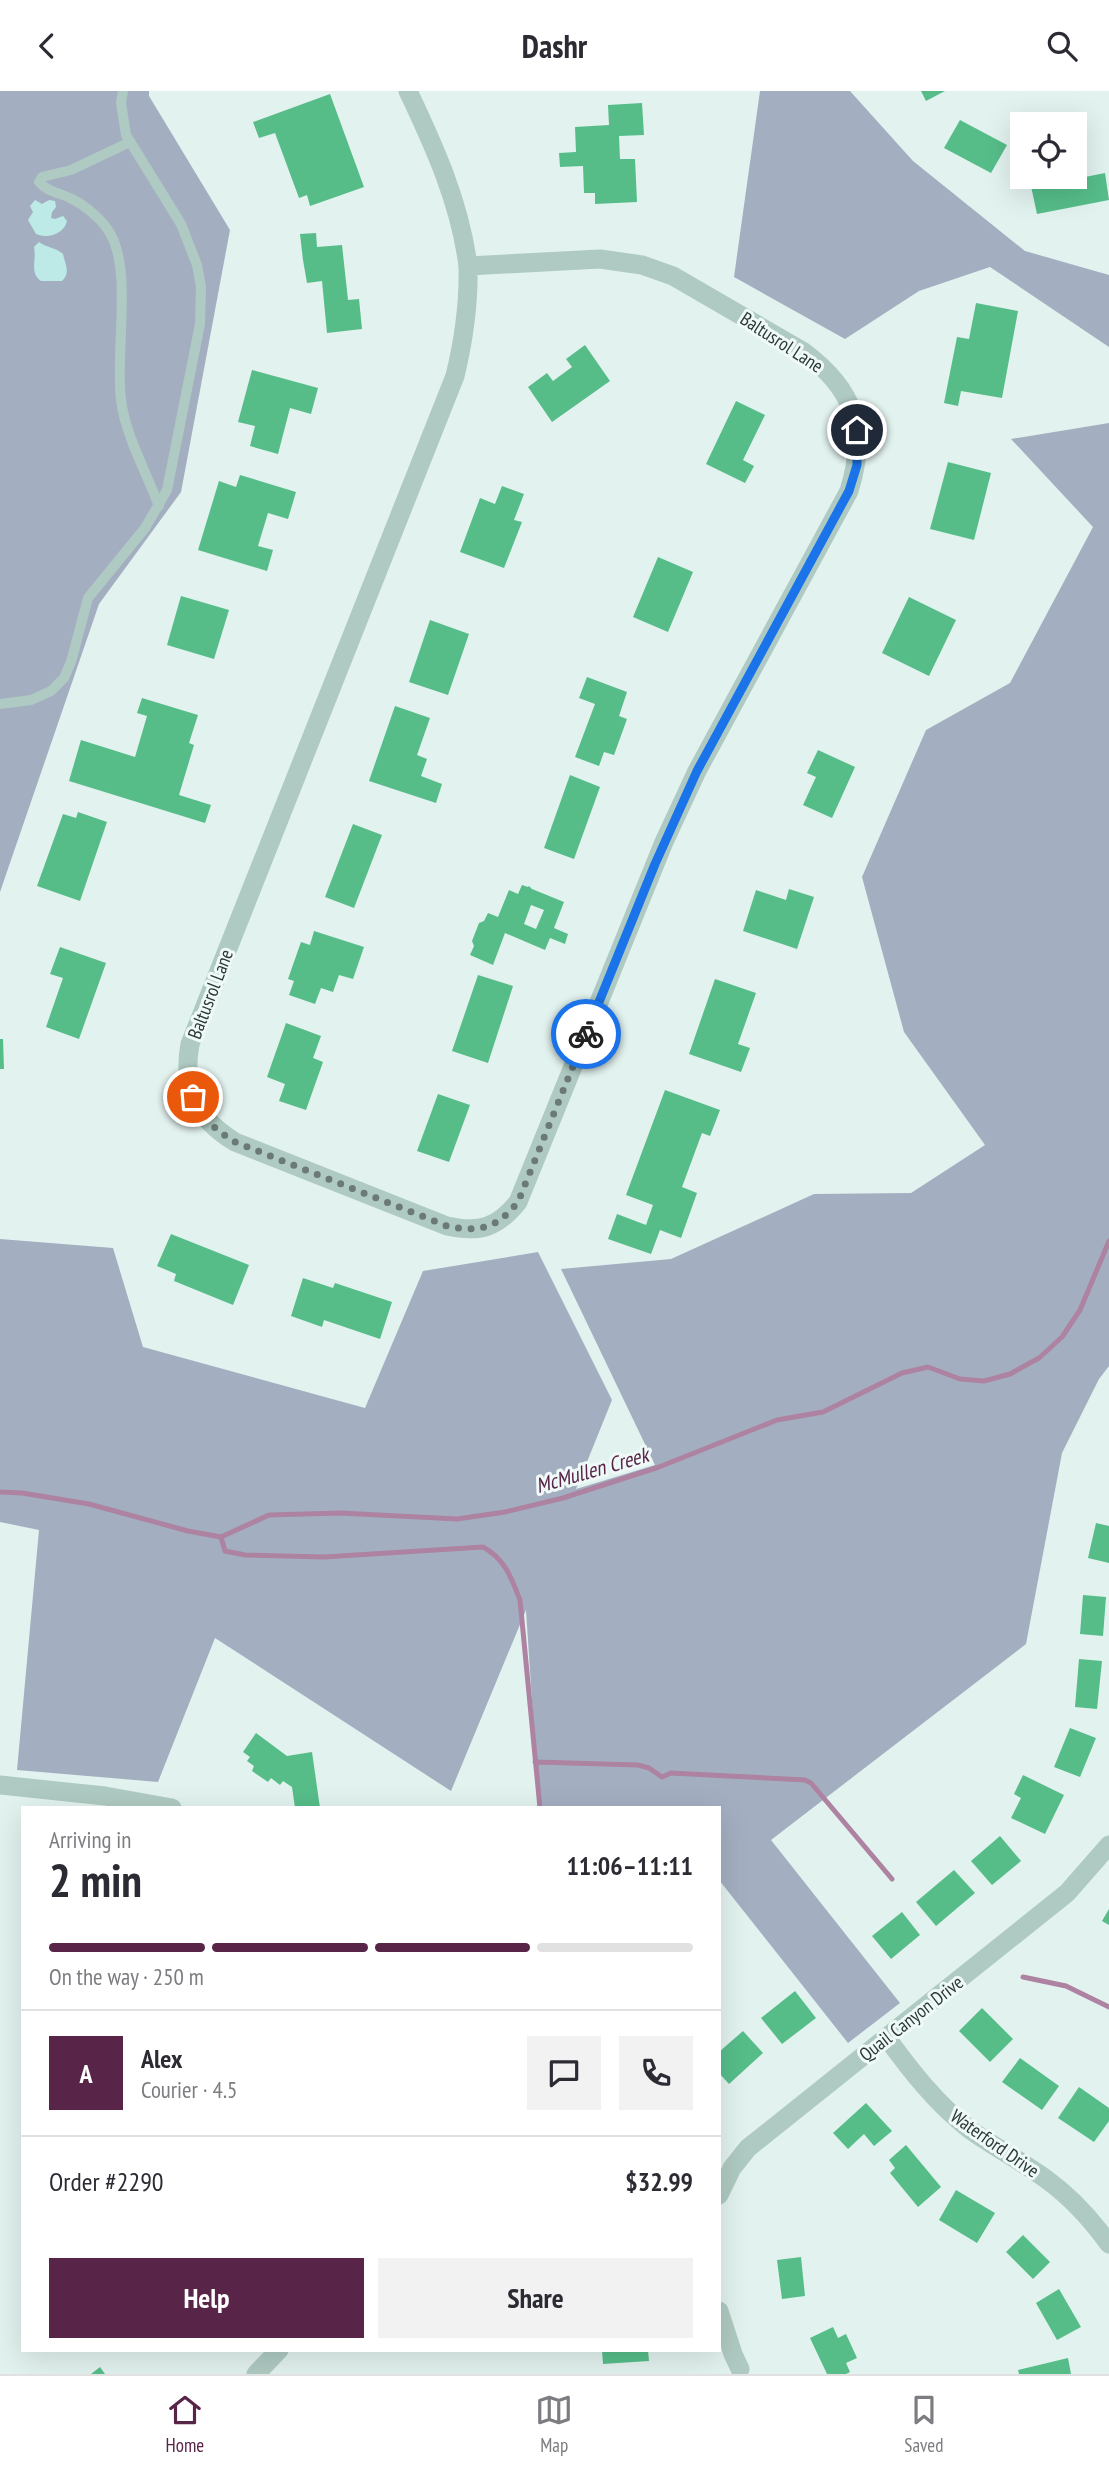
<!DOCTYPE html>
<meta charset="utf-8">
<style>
:root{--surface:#fff;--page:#f2f2f3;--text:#2b2b33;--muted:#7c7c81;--line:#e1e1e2;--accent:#582448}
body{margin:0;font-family:"PT Sans Narrow",sans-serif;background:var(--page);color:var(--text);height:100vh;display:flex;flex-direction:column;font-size:26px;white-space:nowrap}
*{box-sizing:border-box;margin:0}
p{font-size:23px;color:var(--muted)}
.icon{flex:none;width:38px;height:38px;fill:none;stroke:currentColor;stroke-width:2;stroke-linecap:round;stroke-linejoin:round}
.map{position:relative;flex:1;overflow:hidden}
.details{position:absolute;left:21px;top:1715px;width:700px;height:546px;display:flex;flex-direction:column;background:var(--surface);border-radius:0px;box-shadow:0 7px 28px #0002}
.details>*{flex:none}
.buttons{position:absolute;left:1010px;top:21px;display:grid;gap:14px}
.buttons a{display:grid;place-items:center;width:77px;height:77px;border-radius:0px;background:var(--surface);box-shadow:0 7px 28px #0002;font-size:35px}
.pin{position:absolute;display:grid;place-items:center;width:60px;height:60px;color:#fff;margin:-30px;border:4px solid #fff;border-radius:50%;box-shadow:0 2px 7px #0007}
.courier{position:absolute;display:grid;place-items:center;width:70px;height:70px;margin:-35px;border:5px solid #1a73e8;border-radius:50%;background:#fff;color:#222;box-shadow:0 2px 9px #0007}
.overview em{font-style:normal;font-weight:800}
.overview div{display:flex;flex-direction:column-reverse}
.overview{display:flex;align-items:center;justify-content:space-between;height:119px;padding:0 28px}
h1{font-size:46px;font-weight:800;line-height:52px}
.bar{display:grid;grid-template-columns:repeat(4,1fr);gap:10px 7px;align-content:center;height:84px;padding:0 28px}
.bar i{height:9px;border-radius:5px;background:var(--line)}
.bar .selected{background:var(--accent)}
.bar p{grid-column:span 4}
.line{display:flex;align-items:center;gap:18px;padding:0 28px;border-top:2px solid var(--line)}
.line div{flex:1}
.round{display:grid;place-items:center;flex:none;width:74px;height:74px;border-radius:0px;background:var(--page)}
.button{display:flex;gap:14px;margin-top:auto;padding:14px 28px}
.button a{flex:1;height:80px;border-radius:0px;background:var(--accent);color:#fff;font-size:28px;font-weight:800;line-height:80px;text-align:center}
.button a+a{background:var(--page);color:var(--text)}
header{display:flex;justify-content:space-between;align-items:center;height:91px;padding:0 28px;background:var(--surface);font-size:32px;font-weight:800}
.dock{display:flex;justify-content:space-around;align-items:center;height:98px;border-top:2px solid var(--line);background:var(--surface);font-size:19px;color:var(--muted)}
.dock a{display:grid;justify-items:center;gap:4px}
.dock .selected{color:var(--accent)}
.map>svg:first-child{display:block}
.green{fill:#a3afc1}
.sand{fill:#bdeae6}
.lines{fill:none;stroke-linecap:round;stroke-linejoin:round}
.stream{stroke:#ad83a1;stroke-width:5}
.building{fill:#56bd89;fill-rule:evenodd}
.service{stroke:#afcac2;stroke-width:10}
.minor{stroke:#afcac2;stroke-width:19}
.done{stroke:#6c7a75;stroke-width:7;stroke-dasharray:0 12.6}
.route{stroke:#1a73e8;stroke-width:9}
.labels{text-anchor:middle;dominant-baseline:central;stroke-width:6;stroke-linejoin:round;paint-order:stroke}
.street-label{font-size:19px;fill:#2c3934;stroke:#effaf8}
.water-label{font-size:21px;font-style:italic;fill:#582448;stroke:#effaf8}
</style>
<header><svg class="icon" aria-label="back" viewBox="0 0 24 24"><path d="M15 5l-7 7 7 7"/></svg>Dashr<svg class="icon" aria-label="search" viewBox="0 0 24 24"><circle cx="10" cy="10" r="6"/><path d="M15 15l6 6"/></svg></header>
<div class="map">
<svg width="1109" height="2283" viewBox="0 0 1109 2283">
<rect width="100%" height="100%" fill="#e2f2ef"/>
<g class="green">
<polygon points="0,0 149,0 149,5 230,139 181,401 99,513 0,801"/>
<polygon points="760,0 850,0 913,70 1025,160 1109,184 1109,256 990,176 919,200 845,248 734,186"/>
<polygon points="1109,332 1109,1275 1099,1288 1062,1362 1026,1553 771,1749 900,1912 848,1952 719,1789 719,1717 539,1717 526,1519 451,1700 215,1547 158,1691 17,1679 39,1439 0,1431 0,1148 113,1157 143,1256 365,1317 423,1180 538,1161 612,1309 576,1398 655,1374 561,1178 671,1168 814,1103 911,1102 985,1054 904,941 862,786 926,639 1010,592 1093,436 1011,348"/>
</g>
<g class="sand">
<path d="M 35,109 L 42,113 L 49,109 L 55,110 L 56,116 L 52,121 L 51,127 L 55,128 L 63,125 L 67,130 C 64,143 48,148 36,143 L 28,129 L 33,121 L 30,115 Z"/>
<path d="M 39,151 C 47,157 55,156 63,163 C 65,173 71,182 62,190 L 41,190 C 29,181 37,169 34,156 Z"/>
</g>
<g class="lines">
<g class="stream">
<polyline points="0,1401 22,1402 89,1413 188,1440 221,1446 269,1424 340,1422 457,1428 505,1421 563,1407 659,1376 777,1329 823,1321 902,1282 928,1276 960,1288 984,1290 1010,1283 1039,1267 1062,1246 1080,1219 1109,1150"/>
<path d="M 221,1446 L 225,1460 L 245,1464 L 324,1466 L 483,1456 C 505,1468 511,1486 520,1509 L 540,1717"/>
<polyline points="535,1671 638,1674 649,1677 662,1686 671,1682 805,1689 811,1692 892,1788"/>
<polyline points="1023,1886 1066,1895 1109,1916"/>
</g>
</g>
<g class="building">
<polygon points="921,0 945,0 926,10"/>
<polygon points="330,3 364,96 310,115 307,104 299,107 275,42 259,47 253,31"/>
<polygon points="642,12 644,44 619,45 620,68 635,68 637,111 595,113 595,102 584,102 583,75 560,76 559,62 576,61 575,36 609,34 608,14"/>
<polygon points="960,29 1007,54 991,82 944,57"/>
<polygon points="1105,82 1109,109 1037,123 1029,86 1075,86 1075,88"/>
<polygon points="316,142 317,156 342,154 348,209 359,208 362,238 327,242 322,190 307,192 303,169 300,143"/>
<polygon points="976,212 1018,220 1002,307 961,300 958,315 944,312 957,246 969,248"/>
<polygon points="585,254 610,290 552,331 528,296 547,282 553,290 572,276 566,268"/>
<polygon points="252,279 318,297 311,323 290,317 278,363 250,355 255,335 238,331"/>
<polygon points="736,310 765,324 743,369 754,375 745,392 706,373"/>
<polygon points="948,371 991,382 974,449 930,438"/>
<polygon points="240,384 296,401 288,428 268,422 258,455 273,459 267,480 198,459 219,390 236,396"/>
<polygon points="502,395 524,403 514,429 522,431 504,477 460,461 480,407 495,413"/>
<polygon points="658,466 693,481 668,541 633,526"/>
<polygon points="181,505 229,519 214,568 167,554"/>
<polygon points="909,506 956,529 929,585 882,562"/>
<polygon points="430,529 469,543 448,604 409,591"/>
<polygon points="587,586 627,601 619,625 627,628 614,664 604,661 599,675 575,666 595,613 579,607"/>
<polygon points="142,607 198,624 189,652 194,654 179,704 211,714 205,732 69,690 81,649 135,666 147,625 137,622"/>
<polygon points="395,615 430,627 417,664 427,668 421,685 442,693 436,712 369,690"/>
<polygon points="818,659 855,676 832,727 803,714 816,686 807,682"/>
<polygon points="570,684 600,696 574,768 544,757"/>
<polygon points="78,721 107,731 80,810 37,795 63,723 76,727"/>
<polygon points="353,733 382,744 354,817 325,806"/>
<path d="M 522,794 L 528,796 L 529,795 L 532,798 L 564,811 L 554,837 L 568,843 L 565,853 L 550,847 L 545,859 L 505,842 L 493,874 L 470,864 L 474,855 L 472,850 L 479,832 L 484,830 L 488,822 L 498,826 L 509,799 L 518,803 ZM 531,814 L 544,819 L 536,838 L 524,833 Z"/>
<polygon points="789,798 814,806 797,858 743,840 756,799 786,809"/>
<polygon points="314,840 364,856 353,888 339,884 333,901 321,897 315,913 289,904 294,890 288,888 301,851 310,854"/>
<polygon points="60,856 106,872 79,948 46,936 63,887 50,883"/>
<polygon points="478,884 513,895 488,972 452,960"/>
<polygon points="715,888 756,902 738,953 750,957 741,981 689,963"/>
<polygon points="286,932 321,945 313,967 323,971 306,1019 279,1010 285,993 267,986"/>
<polygon points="0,948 3,948 4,978 0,978"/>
<polygon points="665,999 720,1019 710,1045 702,1042 682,1096 697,1102 681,1147 660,1139 651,1163 608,1148 617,1123 646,1134 653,1114 626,1104"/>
<polygon points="438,1003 470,1014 449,1071 417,1060"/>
<polygon points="171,1143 249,1174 233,1214 174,1190 176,1183 157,1175"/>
<polygon points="303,1187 333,1197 335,1192 392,1211 380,1248 324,1229 322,1236 291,1225"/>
<polygon points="1096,1432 1109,1435 1109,1472 1088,1467"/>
<polygon points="1083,1504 1106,1506 1103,1545 1080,1543"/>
<polygon points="1079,1568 1102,1570 1097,1618 1075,1616"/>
<polygon points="1070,1637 1096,1647 1080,1686 1054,1676"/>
<polygon points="256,1642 287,1665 312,1661 320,1717 295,1717 292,1696 283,1690 280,1694 271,1687 268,1691 252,1680 254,1675 247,1670 250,1666 243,1661"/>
<polygon points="1023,1684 1064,1704 1045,1743 1011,1727 1021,1707 1014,1703"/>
<polygon points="1000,1745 1021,1770 992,1794 971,1770"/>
<polygon points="954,1779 975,1802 936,1835 916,1811"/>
<polygon points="1109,1818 1109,1834 1102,1830"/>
<polygon points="902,1821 920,1844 891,1868 872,1845"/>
<polygon points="795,1900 816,1927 782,1953 761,1927"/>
<polygon points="982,1917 1013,1948 990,1971 959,1940"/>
<polygon points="743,1940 763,1962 729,1993 719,1982 719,1961"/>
<polygon points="1020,1967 1059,1995 1042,2019 1002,1991"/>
<polygon points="1079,1996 1109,2017 1109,2030 1094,2051 1058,2027"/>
<polygon points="866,2012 892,2040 874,2055 864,2043 848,2058 833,2042"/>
<polygon points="906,2054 941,2096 918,2116 890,2082 895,2077 889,2069"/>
<polygon points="956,2099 995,2122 977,2152 939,2129"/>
<polygon points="1023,2144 1050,2171 1033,2188 1006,2161"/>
<polygon points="801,2166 805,2205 782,2208 777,2169"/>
<polygon points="1059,2198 1081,2236 1057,2249 1036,2212"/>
<polygon points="833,2236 838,2247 846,2243 857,2267 846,2272 850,2281 846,2283 827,2283 810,2247"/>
<polygon points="602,2259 648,2259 649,2270 603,2273"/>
<polygon points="1068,2267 1071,2283 1019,2283 1018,2279"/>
<polygon points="100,2276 105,2283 91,2283"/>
</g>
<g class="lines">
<g class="service">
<path d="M 130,51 L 71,79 L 42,86 L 39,91 C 47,101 61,102 72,108 C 86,115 104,130 111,144 C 132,183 115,263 121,309 C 125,343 147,383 159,415"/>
<polyline points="0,613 31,609 51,600 64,587 71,571 88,507 145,437 167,399 200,233 201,196 197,174 181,133 126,44 121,12 123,0"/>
</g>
<g class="minor">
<path d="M 408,0 C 435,57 460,112 468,175"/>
<path d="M 600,168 L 642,174 L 673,185 L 804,261 C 855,299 868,339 849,400 L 697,680 L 664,751 L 518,1111 C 497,1137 480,1142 447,1135 L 235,1051 C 196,1027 182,998 190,953 L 455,285 C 464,248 469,213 468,175 Z"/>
<polyline points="0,1694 105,1705 172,1717"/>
<path d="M 887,1947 C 911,1980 936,2012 969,2038 C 994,2056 1021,2070 1046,2088 C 1071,2106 1091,2128 1109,2153"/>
<polyline points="719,2104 732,2077 748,2057 1067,1802 1109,1754"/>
<polyline points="719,2220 733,2263 740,2278"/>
<polyline points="256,2283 279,2259"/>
</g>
</g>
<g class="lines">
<path class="done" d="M 193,1006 C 200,1026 217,1040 235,1051 L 447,1135 C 480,1142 497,1137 518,1111 L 586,943"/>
<polyline class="route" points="586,943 655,773 697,680 849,400 857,374 857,339"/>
</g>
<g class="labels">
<g class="street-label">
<text transform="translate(782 251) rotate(33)">Baltusrol Lane</text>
<text transform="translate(210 903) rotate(-69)">Baltusrol Lane</text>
<text transform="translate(911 1927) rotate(-38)">Quail Canyon Drive</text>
<text transform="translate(995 2052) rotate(35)">Waterford Drive</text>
</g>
<g class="water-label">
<text transform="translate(592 1379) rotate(-16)">McMullen Creek</text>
</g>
</g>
</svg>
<div class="buttons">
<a><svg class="icon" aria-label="locate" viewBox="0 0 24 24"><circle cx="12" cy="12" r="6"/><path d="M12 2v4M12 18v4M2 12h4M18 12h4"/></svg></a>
</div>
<div class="pin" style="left:193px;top:1006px;background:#ea580c"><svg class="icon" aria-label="bag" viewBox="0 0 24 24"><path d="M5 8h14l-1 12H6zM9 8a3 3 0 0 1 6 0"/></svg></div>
<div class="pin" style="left:857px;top:339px;background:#1f2937"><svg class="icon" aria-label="home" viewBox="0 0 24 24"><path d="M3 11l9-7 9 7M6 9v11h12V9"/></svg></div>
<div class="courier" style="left:586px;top:943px"><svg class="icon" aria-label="bike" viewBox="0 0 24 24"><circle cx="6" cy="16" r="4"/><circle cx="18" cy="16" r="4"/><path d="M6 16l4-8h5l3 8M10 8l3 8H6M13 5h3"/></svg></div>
<section class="details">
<div class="overview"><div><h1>2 min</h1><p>Arriving in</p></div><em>11:06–11:11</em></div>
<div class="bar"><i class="selected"></i><i class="selected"></i><i class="selected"></i><i></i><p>On the way · 250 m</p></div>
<div class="line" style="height:126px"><b class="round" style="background:var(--accent);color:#fff">A</b><div><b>Alex</b><p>Courier · 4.5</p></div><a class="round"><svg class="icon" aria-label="chat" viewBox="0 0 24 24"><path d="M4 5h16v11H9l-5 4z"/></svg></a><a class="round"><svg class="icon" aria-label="phone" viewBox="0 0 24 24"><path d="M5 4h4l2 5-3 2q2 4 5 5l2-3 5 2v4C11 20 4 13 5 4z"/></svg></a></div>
<div class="line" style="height:91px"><div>Order #2290</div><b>$32.99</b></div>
<div class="button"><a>Help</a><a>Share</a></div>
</section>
</div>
<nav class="dock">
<a class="selected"><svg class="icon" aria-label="home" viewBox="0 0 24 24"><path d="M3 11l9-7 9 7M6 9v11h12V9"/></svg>Home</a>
<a><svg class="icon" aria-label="map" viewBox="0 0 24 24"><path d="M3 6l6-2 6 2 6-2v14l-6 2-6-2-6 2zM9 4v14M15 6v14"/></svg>Map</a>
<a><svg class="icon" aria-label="saved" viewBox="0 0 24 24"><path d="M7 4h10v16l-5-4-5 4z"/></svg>Saved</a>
</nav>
